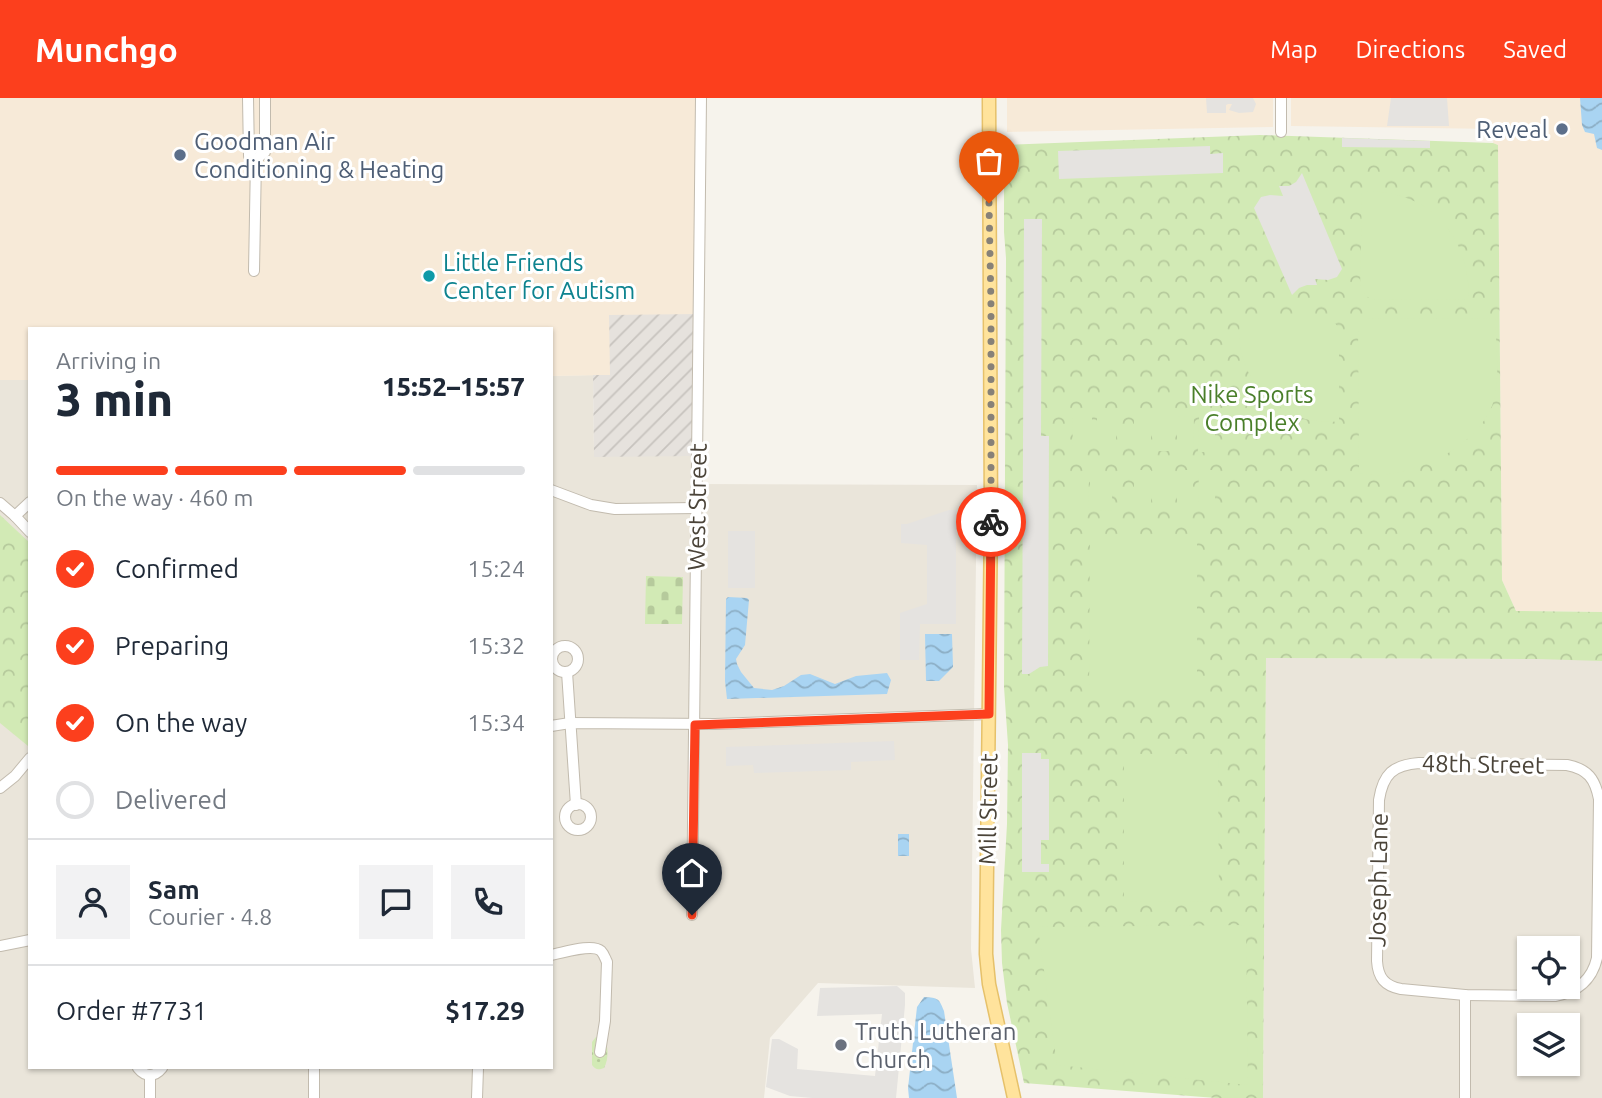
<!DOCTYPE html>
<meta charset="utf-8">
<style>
:root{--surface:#fff;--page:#f2f2f3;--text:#1f2937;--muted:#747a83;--line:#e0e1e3;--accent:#fc3f1d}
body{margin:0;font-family:Ubuntu,sans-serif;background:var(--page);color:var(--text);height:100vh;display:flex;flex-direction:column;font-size:26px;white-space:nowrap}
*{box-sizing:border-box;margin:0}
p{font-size:23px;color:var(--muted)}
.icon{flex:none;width:38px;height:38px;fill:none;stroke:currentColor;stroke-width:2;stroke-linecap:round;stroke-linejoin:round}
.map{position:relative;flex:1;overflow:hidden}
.side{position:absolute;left:28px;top:229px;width:525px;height:742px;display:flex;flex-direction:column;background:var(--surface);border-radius:0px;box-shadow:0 2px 5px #0004}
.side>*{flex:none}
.tools{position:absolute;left:1517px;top:838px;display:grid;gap:14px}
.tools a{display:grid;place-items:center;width:63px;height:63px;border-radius:0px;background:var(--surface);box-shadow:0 2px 5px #0004;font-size:35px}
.pin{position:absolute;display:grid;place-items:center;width:60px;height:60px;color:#fff;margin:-72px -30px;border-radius:50% 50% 50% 0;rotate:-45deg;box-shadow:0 0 7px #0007}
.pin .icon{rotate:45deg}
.courier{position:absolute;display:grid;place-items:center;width:70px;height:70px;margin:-35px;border:5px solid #fc3f1d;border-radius:50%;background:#fff;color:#222;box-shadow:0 2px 9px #0007}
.overview em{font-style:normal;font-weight:800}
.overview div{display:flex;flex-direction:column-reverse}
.overview{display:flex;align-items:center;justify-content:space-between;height:119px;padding:0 28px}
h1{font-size:46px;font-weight:800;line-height:52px}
.bar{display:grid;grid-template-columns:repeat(4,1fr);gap:10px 7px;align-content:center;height:84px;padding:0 28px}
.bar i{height:9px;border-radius:5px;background:var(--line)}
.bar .on{background:var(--accent)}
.bar p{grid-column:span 4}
.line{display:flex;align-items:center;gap:18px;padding:0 28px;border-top:2px solid var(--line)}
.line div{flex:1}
.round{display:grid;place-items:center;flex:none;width:74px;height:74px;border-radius:0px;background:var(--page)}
ol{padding:0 28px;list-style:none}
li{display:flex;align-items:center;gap:21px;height:77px}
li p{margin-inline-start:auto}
li .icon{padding:7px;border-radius:50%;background:var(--accent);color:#fff;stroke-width:4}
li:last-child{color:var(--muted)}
li i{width:38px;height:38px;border:4px solid var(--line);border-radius:50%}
header{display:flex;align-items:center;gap:42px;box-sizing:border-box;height:98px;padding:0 35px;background:var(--accent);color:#fff}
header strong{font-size:33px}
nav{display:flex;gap:38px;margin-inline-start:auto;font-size:24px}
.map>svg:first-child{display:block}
.residential{fill:#eae5da;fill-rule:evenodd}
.commercial{fill:#f7ead8}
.industrial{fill:url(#industrial-furrows)}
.grass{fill:url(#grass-dots)}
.cemetery{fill:url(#cemetery-stones)}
.park{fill:url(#park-crowns)}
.pitch{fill:#d2eab5}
.parking{fill:#e5e3e0}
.water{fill:url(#water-waves)}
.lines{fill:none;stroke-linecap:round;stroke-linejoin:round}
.minor-casing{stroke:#c2bbae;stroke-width:12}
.major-casing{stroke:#e6c16a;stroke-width:15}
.minor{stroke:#fff;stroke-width:10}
.major{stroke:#ffe39c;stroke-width:12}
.done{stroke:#878178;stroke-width:7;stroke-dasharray:0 12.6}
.route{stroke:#fc3f1d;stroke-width:9}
.service-dot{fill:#5c6f8a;stroke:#fff;stroke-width:2.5}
.culture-dot{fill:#0f9aa8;stroke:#fff;stroke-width:2.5}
.worship-dot{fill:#6b7280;stroke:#fff;stroke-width:2.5}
.labels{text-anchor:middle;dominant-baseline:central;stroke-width:6;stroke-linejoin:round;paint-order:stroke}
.service-label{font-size:24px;fill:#4e5e75;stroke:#fff;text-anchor:end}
.culture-label{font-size:24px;fill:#0d838f;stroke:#fff;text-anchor:start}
.park-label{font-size:24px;fill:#4a7f2a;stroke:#fff}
.street-label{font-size:24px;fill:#4b4439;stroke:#fff}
.worship-label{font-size:24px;fill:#5b616d;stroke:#fff;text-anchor:start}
</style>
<header>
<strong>Munchgo</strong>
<nav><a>Map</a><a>Directions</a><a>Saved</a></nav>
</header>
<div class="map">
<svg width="1602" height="1000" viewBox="0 0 1602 1000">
<defs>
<pattern id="industrial-furrows" width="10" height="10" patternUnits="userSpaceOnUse" patternTransform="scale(1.75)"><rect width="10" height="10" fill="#e6e2dd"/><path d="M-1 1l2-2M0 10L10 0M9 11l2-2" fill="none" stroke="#c7c3be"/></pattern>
<pattern id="grass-dots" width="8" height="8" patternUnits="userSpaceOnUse" patternTransform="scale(1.75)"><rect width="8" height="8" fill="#d2eab5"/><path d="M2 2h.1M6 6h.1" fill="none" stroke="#b6ca9c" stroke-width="1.8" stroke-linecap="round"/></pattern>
<pattern id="cemetery-stones" width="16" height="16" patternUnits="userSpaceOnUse" patternTransform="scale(1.75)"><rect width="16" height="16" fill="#d2eab5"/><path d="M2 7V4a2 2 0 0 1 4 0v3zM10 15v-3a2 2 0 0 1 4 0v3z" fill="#b6ca9c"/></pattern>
<pattern id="park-crowns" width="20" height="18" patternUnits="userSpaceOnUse" patternTransform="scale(1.75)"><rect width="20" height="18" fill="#d2eab5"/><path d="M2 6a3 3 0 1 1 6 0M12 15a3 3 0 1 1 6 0" fill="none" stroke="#b6ca9c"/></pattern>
<pattern id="water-waves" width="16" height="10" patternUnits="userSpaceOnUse" patternTransform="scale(1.75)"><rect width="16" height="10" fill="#a9d4f2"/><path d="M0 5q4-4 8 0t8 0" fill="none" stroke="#8caec5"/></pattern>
</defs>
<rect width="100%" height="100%" fill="#f6f3ec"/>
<g class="residential">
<polygon points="593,277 594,358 698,358 697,386 977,387 971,851 975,890 818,885 770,940 764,1000 0,1000 0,282 30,282 30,970 551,970 551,278"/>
<path d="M 1602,514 L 1602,1000 L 1263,1000 L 1266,560 L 1537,561 ZM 1530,850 L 1568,850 L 1568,889 L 1530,889 ZM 1530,928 L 1568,928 L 1568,966 L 1530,966 Z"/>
</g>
<g class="commercial">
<polygon points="0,0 702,0 699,216 610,277 551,278 551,231 30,231 30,282 0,282"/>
<polygon points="1007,0 1273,0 1273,29 1007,34"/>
<polygon points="1291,0 1602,0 1602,514 1516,513 1502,482 1498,47 1493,45 1496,31 1291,28"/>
</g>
<polygon class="industrial" points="699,216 698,358 594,359 593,277 610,277 609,217"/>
<path class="grass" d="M 602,938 C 609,946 609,961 604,970 C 598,972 596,972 592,967 L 592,944 L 596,939 Z"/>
<polygon class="cemetery" points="646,478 683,479 682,526 645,526"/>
<g class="park">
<polygon points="1260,37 1493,45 1498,47 1502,482 1516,513 1602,514 1602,563 1538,561 1266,560 1263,1000 1216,1000 1024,985 1007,905 1002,865 1001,832 1007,726 1008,647 1004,589 1006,160 1004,134 1004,47"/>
<polygon points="0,417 30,445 30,646 28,648 0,625"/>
</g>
<g class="pitch">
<path d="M 1362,93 C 1430,92 1469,135 1469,202 L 1370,201 L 1360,192 Z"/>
<path d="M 1367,220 L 1495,221 C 1496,245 1501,286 1492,308 C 1475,349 1423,373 1381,377 C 1374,378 1366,376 1359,375 L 1358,227 Z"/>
<path d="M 1240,223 L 1333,223 L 1339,230 L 1339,324 C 1328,323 1316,324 1305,321 C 1261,307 1235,269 1240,223 Z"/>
<polygon points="1072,317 1092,317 1092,350 1073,350"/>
<rect x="1097" y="317" width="19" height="32"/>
<rect x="1134" y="318" width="17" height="35"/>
<rect x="1156" y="318" width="16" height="35"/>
<polygon points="1177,318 1194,319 1193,354 1177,354"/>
<polygon points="1199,318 1215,319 1215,354 1198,354"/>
<rect x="1134" y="372" width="17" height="35"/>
<rect x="1156" y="372" width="16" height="35"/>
<rect x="1177" y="372" width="16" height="35"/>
<polygon points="1199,372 1215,372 1215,407 1198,407"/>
<polygon points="1066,379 1089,379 1088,412 1066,412"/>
<polygon points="1090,379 1112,379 1112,413 1090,412"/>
<polygon points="1090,441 1197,441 1197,602 1089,602"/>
<polygon points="1124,656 1218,656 1219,803 1124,804"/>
<polygon points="1246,827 1248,987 1057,967 1038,829"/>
</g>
<g class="parking">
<polygon points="1206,0 1253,0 1256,6 1253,14 1239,15 1229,12 1232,6 1228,6 1226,7 1226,15 1207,15"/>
<polygon points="1391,0 1447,0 1449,28 1387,28"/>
<polygon points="1342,40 1430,43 1430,50 1342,49"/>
<polygon points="1210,48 1210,56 1223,55 1223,75 1059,81 1058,53"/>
<polygon points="1302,75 1342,171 1337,179 1328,182 1315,181 1317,187 1307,187 1299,190 1292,197 1254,110 1261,99 1270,97 1283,98 1279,88 1289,88 1296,84"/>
<polygon points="1024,121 1042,121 1041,338 1049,338 1048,568 1040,569 1029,576 1022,576"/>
<polygon points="949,412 956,412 956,526 920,526 919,562 900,562 900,515 927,506 927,447 901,445 901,426 907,426"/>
<rect x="728" y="433" width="27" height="57"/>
<polygon points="894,643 895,662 851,664 851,672 754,675 753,667 726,668 726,649"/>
<polygon points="1022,655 1041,655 1041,661 1049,661 1049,742 1041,742 1041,766 1049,766 1049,774 1022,774"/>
<polygon points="897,888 905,895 905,907 896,1000 812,1000 790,998 766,989 772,941 779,941 798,951 797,971 875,978 882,916 817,918 820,890"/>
</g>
<g class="water">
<polygon points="1580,0 1602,0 1602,52 1597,50 1594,36 1585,34 1582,27"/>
<polygon points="728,499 747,500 749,502 745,547 736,561 737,566 741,574 754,590 772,592 784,588 801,577 810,576 835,586 856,578 887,575 891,582 887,596 727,601 725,583 726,501"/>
<polygon points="925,536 952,536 953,569 939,583 926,583"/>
<rect x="898" y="736" width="11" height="22"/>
<path d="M 924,899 C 938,900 939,900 944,913 L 957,1000 L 909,1000 L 908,990 L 917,909 Z"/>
</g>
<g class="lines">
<defs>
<g id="minor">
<polyline points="248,0 249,58 256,61"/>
<polyline points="1281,34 1281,0"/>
<polyline points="254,173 256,61 265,54 265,0"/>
<polyline points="551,392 591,407 615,411 697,410"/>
<polyline points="0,405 15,418 30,434"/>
<polyline points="15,418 30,404"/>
<circle cx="565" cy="561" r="13"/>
<polyline points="567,574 576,707"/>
<polyline points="551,628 570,625 715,626 989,616"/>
<path d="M 1419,665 L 1567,667 C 1588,671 1595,681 1599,701 L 1597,860 C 1592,882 1577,894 1555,898 L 1465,897 L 1401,891 C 1385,888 1378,880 1377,863 L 1379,702 C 1383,676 1393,667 1419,665 Z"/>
<polyline points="0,690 15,678 30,660"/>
<circle cx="578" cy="719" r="13"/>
<polyline points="692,817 701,0"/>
<polyline points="0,848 30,842"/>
<path d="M 551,857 C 563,855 592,845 601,853 C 604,856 605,860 607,864 L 605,923 L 600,954"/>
<path d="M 138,970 C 145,979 155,979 162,970"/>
<polyline points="150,977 150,1000"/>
<polyline points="314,1000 314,970"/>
<polyline points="477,1000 478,970"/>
<polyline points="1465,1000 1465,897"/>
</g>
<polyline id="major" points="989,0 991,420 986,856 989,886 1014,1000"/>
</defs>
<use href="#minor" class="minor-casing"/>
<use href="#major" class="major-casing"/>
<use href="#minor" class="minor"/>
<use href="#major" class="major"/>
</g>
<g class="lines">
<polyline class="done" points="989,105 991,208 991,424"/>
<polyline class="route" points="692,817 695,627 989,616 991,424"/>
</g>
<g class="service-dot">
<circle cx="1562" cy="31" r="7"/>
<circle cx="180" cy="57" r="7"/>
</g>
<circle class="culture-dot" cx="429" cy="178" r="7"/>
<circle class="worship-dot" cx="841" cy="947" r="7"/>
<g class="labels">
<g class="service-label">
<text x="1548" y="31">Reveal</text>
<text x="194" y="43" text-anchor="start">Goodman Air<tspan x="194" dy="28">Conditioning &amp; Heating</tspan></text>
</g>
<g class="culture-label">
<text x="443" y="164">Little Friends<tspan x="443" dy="28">Center for Autism</tspan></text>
</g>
<g class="park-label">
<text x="1252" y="296">Nike Sports<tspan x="1252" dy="28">Complex</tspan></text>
</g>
<g class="street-label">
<text transform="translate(697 409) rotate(-89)">West Street</text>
<text transform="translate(1483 666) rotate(1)">48th Street</text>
<text transform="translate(988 711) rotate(-89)">Mill Street</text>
<text transform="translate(1378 782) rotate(-89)">Joseph Lane</text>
</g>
<g class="worship-label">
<text x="855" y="933">Truth Lutheran<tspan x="855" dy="28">Church</tspan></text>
</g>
</g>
</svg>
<div class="tools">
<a><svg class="icon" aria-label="locate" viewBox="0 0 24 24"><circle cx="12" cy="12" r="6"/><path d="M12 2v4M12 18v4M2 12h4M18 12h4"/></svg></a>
<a><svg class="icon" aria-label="layers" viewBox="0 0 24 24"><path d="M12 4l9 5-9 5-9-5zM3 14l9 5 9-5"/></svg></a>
</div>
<div class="pin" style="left:989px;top:105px;background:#ea580c"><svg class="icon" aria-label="bag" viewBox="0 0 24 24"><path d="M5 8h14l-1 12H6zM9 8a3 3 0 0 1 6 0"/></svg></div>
<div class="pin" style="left:692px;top:817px;background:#1f2937"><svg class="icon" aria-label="home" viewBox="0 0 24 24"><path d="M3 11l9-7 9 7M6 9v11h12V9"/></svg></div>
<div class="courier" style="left:991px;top:424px"><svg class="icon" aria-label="bike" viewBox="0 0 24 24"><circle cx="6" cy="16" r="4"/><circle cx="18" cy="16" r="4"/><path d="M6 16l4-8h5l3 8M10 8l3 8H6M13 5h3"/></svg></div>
<section class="side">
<div class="overview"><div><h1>3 min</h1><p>Arriving in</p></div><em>15:52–15:57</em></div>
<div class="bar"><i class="on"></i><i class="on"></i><i class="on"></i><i></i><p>On the way · 460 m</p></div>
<ol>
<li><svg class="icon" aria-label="check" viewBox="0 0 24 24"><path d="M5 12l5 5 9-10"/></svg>Confirmed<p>15:24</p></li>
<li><svg class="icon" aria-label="check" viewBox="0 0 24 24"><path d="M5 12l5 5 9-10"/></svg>Preparing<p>15:32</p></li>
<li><svg class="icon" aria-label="check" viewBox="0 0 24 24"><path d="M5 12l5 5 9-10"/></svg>On the way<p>15:34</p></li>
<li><i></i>Delivered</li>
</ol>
<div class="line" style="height:126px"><a class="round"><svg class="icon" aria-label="person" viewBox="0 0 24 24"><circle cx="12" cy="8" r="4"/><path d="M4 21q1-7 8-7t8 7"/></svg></a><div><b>Sam</b><p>Courier · 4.8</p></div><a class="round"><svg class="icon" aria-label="chat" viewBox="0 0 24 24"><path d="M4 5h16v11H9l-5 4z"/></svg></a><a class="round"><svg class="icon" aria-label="phone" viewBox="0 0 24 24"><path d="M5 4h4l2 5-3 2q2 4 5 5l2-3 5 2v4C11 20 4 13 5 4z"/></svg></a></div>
<div class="line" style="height:91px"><div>Order #7731</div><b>$17.29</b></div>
</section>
</div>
